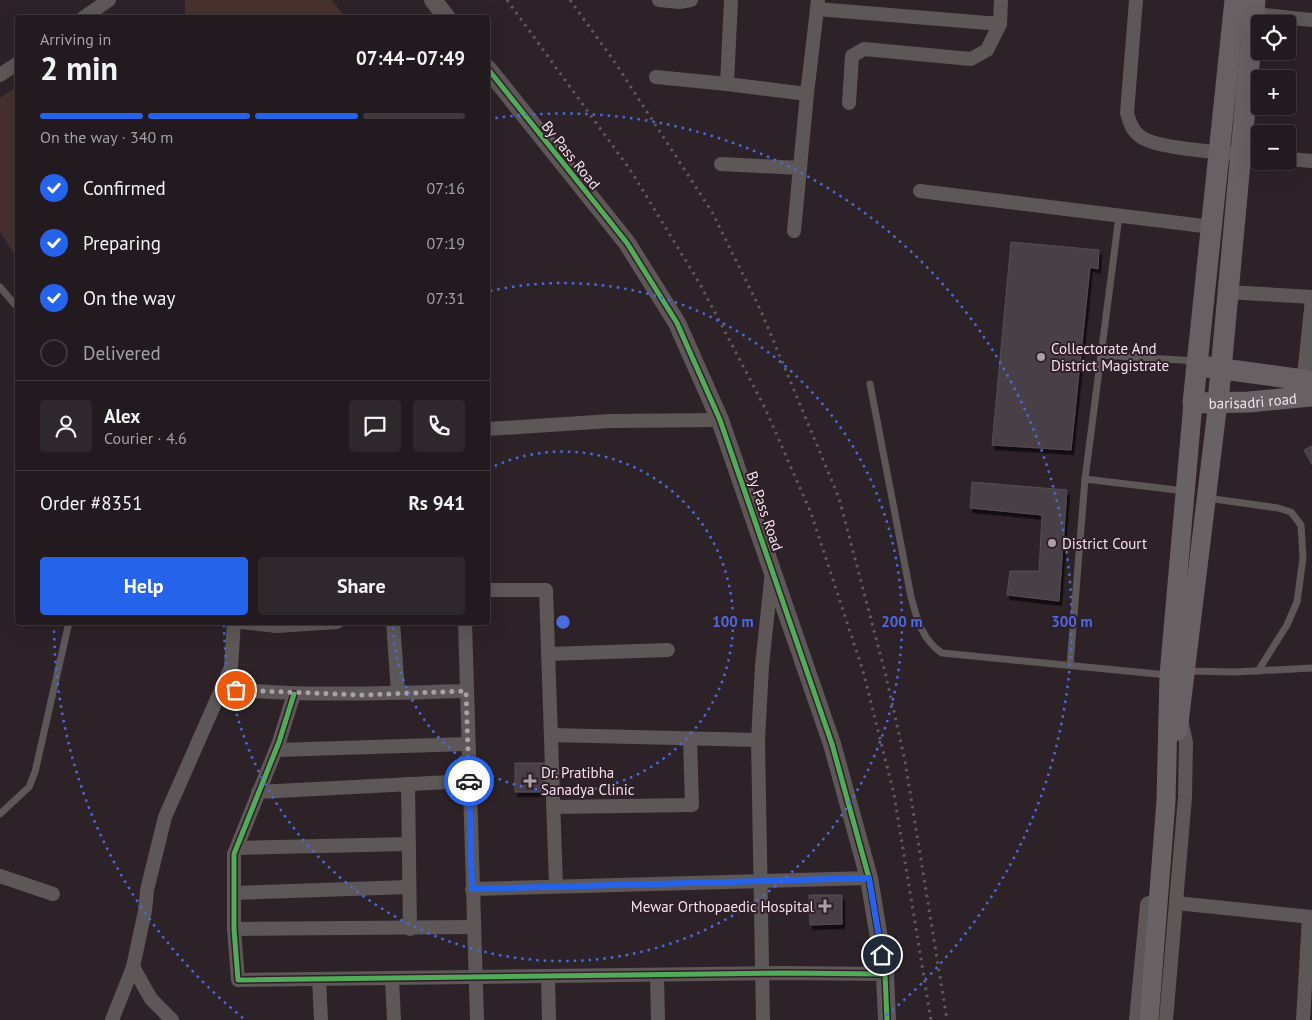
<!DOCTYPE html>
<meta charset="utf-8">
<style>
:root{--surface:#221a1e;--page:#2e272b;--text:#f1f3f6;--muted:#a2a1a4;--line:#3f383c;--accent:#2563eb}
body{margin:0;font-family:"PT Sans",sans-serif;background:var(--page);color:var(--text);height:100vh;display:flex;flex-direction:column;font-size:19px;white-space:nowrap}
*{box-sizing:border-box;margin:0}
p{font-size:16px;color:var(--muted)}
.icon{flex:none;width:28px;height:28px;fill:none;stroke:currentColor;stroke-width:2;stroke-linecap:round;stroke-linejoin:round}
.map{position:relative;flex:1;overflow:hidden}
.drawer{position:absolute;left:15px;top:15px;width:475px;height:610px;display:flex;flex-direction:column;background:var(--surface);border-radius:5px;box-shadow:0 5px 20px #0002,0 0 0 1px var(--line)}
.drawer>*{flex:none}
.controls{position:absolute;left:1251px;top:15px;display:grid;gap:10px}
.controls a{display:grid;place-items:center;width:45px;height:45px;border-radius:5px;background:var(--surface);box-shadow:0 5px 20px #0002,0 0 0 1px var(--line);font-size:25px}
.pin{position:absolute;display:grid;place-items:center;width:42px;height:42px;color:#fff;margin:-21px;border:2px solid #fff;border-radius:50%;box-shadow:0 1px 5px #0007}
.courier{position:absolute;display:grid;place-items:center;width:50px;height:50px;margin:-25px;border:4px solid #2563eb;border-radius:50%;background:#fff;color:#222;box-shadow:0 1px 6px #0007}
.summary em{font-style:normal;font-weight:800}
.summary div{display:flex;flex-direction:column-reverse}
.summary{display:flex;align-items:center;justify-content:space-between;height:85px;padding:0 25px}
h1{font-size:32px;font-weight:800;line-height:38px}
.bar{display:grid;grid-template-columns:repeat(4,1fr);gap:8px 5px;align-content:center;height:60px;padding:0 25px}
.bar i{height:6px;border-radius:4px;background:var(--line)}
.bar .on{background:var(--accent)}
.bar p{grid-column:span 4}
.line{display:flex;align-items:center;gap:12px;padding:0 25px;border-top:1px solid var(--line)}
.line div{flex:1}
.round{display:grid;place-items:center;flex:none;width:52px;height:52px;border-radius:5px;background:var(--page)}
ol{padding:0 25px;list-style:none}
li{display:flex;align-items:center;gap:15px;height:55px}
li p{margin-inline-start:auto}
li .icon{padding:5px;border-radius:50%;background:var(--accent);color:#fff;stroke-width:4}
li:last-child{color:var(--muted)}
li i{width:28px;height:28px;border:2px solid var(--line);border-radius:50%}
.action{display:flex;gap:10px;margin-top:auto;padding:10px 25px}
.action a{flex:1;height:58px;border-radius:5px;background:var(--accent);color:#fff;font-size:20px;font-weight:800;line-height:58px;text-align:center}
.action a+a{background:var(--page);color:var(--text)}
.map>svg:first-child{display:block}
.green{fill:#47312e}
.building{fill:#494047;stroke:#564d54;filter:url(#shadow)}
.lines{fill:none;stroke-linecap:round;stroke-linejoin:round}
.service{stroke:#5d5758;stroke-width:7}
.minor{stroke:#5d5758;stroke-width:14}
.tertiary{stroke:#5d5758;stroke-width:18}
.secondary{stroke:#696264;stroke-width:19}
.primary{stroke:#686063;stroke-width:21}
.rail{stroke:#60595d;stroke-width:3;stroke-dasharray:2.5 5;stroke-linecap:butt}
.cycleway-casing{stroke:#311e29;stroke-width:8}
.cycleway{stroke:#51ab58;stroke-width:5}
.done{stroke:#ac9fa6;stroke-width:5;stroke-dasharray:0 9}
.route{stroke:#2563eb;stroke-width:6}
.ring{fill:none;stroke:#476cdc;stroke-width:2.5;stroke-dasharray:2.5 5}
.poi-dot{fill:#ac9fa6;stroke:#311e29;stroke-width:2}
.labels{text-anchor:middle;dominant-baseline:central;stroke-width:4;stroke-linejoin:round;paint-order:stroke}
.street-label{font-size:15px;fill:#f0e3ea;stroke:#311e29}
.poi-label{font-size:15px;fill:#f0e3ea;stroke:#311e29;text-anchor:start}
.centre{fill:#476cdc;stroke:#311e29;stroke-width:2.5}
.ring-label{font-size:15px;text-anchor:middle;font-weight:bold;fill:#476cdc;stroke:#311e29;stroke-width:4;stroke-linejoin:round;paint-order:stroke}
</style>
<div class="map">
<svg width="1312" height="1020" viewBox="0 0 1312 1020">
<defs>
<filter id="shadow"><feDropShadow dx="2.5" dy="4.5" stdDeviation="0" flood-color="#0009"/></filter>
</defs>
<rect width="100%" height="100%" fill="#2d2228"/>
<g class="green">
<polygon points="185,0 332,0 345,17 185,17"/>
<polygon points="17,86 17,258 0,232 0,98"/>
</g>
<g class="building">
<polygon points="1011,242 1099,250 1098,269 1090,267 1071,450 992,445"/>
<polygon points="1312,446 1312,465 1304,450"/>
<polygon points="972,482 1067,490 1059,601 1007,595 1010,571 1039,571 1042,515 970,508"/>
<rect x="515" y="763" width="33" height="29"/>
<polygon points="809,895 842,895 842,924 810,925"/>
</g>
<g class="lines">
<g class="service">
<polyline points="0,287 18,308"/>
<polyline points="1101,355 1196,361"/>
<path d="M 870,384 L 911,597 C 917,619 922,640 942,653 L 1168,675"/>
<polyline points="1085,479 1119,216"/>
<polyline points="1207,498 1278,508 1291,512 1301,525 1303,558 1297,602 1287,625 1258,671"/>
<polyline points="1070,665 1085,479 1185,491"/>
<polyline points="1188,671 1234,672 1312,668"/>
<polyline points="0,814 29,787 35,772 69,622"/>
</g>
<g class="minor">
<polyline points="659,0 679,2 691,0"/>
<polyline points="731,0 727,84 807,94 817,9"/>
<polyline points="818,0 817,9 1000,24 1001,0"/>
<path d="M 1136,0 L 1127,113 C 1130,123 1132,131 1141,137 C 1160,150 1234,153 1260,156"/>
<polyline points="1254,14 1312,20"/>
<polyline points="83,18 109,0"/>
<polyline points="0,75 18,63"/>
<polyline points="656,77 727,84"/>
<polyline points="849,103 852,56 864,49 971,59 987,50 1000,24"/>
<polyline points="1288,159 1312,161"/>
<polyline points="721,164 800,168"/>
<polyline points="920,191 1212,227"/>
<polyline points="794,231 807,94"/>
<polyline points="1228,292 1312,297"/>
<polyline points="1303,386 1312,299"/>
<polyline points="488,429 611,421 720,420"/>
<polyline points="488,590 546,590 556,886"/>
<polyline points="242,622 277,626 337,622"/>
<polyline points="393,622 398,692"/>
<polyline points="465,622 477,1020"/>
<polyline points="548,654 668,650"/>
<path d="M 221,688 C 305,697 383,693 466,691"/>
<polyline points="294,694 279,742 234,854 234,929 238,980 783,973 885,974"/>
<polyline points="551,735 758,740"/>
<polyline points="276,750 468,744"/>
<polyline points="408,784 410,929"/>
<polyline points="258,792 469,781"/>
<polyline points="553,807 692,805 690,738"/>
<polyline points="237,848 409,844"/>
<polyline points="0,876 53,894"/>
<polyline points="472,889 869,878"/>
<polyline points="234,893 409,887"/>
<polyline points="1176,903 1312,917"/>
<polyline points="234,929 473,927"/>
<polyline points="133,967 151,999 172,1020"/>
<polyline points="657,975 658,1020"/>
<polyline points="548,977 549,1020"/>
<polyline points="319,979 321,1020"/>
<polyline points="392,979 394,1020"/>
<polyline points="112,1020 133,967 145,911 147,890 165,817 231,667 234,622"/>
<polyline points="763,1020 758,740 762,666 772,571"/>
<polyline points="1166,1020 1185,797 1186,742 1181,720"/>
<polyline points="1303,1020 1309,917"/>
</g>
<g class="tertiary">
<polyline points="433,0 447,18"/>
<polyline points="488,69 627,243 677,323 720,420 832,744 869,878 885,974 887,1020"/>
<polyline points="1138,1020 1149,905"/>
</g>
<g class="secondary">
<polyline points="1178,731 1218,402"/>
<polyline points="1149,1020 1166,801 1169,675 1193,403"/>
</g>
<g class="primary">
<path id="s1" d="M 1235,0 L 1193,403 L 1249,402 L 1312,396"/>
<polyline points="1208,367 1312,381"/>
<polyline points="1218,402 1255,0"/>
</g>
<g class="rail">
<polyline points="507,0 631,171 700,284 765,408 811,513 863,671 894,794 931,1020"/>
<polyline points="570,0 614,61 712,212 761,311 839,498 886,676 905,761 947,1020"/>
</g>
<defs>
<g id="cycleway">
<polyline points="488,69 627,243 677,323 720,420 832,744 869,878 885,974 887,1020"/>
<polyline points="294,694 279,742 234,854 234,929 238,980 783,973 885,974"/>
</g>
</defs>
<use href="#cycleway" class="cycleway-casing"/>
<use href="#cycleway" class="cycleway"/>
</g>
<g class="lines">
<polyline class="done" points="236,690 362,695 466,691 469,781"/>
<polyline class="route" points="469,781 472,889 869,878 882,955"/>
</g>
<g class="ring">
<path d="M488 469A170 170 0 1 1 393 623"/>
<path d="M490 291A339 339 0 1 1 224 625"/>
<path d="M243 1018A509 509 0 0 1 54 626M488 119A509 509 0 0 1 883 1018"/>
</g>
<g class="poi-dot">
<circle cx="1041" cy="357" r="5"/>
<circle cx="1052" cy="543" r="5"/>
<path d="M527.5 773.5h5v5h5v5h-5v5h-5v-5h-5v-5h5z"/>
<path d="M822.5 898.5h5v5h5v5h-5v5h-5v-5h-5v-5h5z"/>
</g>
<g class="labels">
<g class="street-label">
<text transform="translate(571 155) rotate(51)">By Pass Road</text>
<text stroke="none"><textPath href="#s1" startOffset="465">barisadri road</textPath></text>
<text transform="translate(765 511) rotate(71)">By Pass Road</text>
</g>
<g class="poi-label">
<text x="1051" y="348">Collectorate And<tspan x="1051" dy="17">District Magistrate</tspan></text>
<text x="1062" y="543">District Court</text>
<text x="541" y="772">Dr. Pratibha<tspan x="541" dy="17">Sanadya Clinic</tspan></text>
<text x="814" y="906" text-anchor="end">Mewar Orthopaedic Hospital</text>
</g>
</g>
<circle cx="563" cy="622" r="8" class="centre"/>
<g class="ring-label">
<text x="733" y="627">100 m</text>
<text x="902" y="627">200 m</text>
<text x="1072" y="627">300 m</text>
</g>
</svg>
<div class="controls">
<a><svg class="icon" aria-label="locate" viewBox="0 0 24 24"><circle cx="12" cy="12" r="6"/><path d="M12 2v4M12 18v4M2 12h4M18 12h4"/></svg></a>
<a>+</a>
<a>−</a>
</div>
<div class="pin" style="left:236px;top:690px;background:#ea580c"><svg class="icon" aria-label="bag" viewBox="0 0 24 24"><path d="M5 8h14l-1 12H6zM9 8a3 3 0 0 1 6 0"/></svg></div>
<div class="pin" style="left:882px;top:955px;background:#1f2937"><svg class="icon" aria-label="home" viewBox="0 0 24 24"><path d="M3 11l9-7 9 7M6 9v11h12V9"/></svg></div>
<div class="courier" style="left:469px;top:781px"><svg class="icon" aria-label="car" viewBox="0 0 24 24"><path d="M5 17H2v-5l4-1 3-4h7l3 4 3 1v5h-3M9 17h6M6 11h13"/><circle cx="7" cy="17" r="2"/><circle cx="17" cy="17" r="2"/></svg></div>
<section class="drawer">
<div class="summary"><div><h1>2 min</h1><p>Arriving in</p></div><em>07:44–07:49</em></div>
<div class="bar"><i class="on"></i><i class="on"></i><i class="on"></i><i></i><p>On the way · 340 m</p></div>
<ol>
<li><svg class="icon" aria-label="check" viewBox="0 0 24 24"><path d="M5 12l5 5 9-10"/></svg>Confirmed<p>07:16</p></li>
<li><svg class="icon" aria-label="check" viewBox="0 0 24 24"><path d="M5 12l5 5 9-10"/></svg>Preparing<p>07:19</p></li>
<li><svg class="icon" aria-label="check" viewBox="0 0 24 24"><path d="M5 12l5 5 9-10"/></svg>On the way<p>07:31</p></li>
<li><i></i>Delivered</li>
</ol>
<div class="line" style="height:90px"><a class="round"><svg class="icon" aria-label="person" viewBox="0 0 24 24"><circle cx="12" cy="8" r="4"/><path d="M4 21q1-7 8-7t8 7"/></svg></a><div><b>Alex</b><p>Courier · 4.6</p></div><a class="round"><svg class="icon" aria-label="chat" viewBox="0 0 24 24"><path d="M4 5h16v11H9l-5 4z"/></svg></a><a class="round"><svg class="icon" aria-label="phone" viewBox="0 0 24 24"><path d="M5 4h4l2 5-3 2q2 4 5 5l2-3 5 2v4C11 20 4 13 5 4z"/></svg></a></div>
<div class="line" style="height:65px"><div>Order #8351</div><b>Rs 941</b></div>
<div class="action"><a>Help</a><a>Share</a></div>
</section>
</div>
